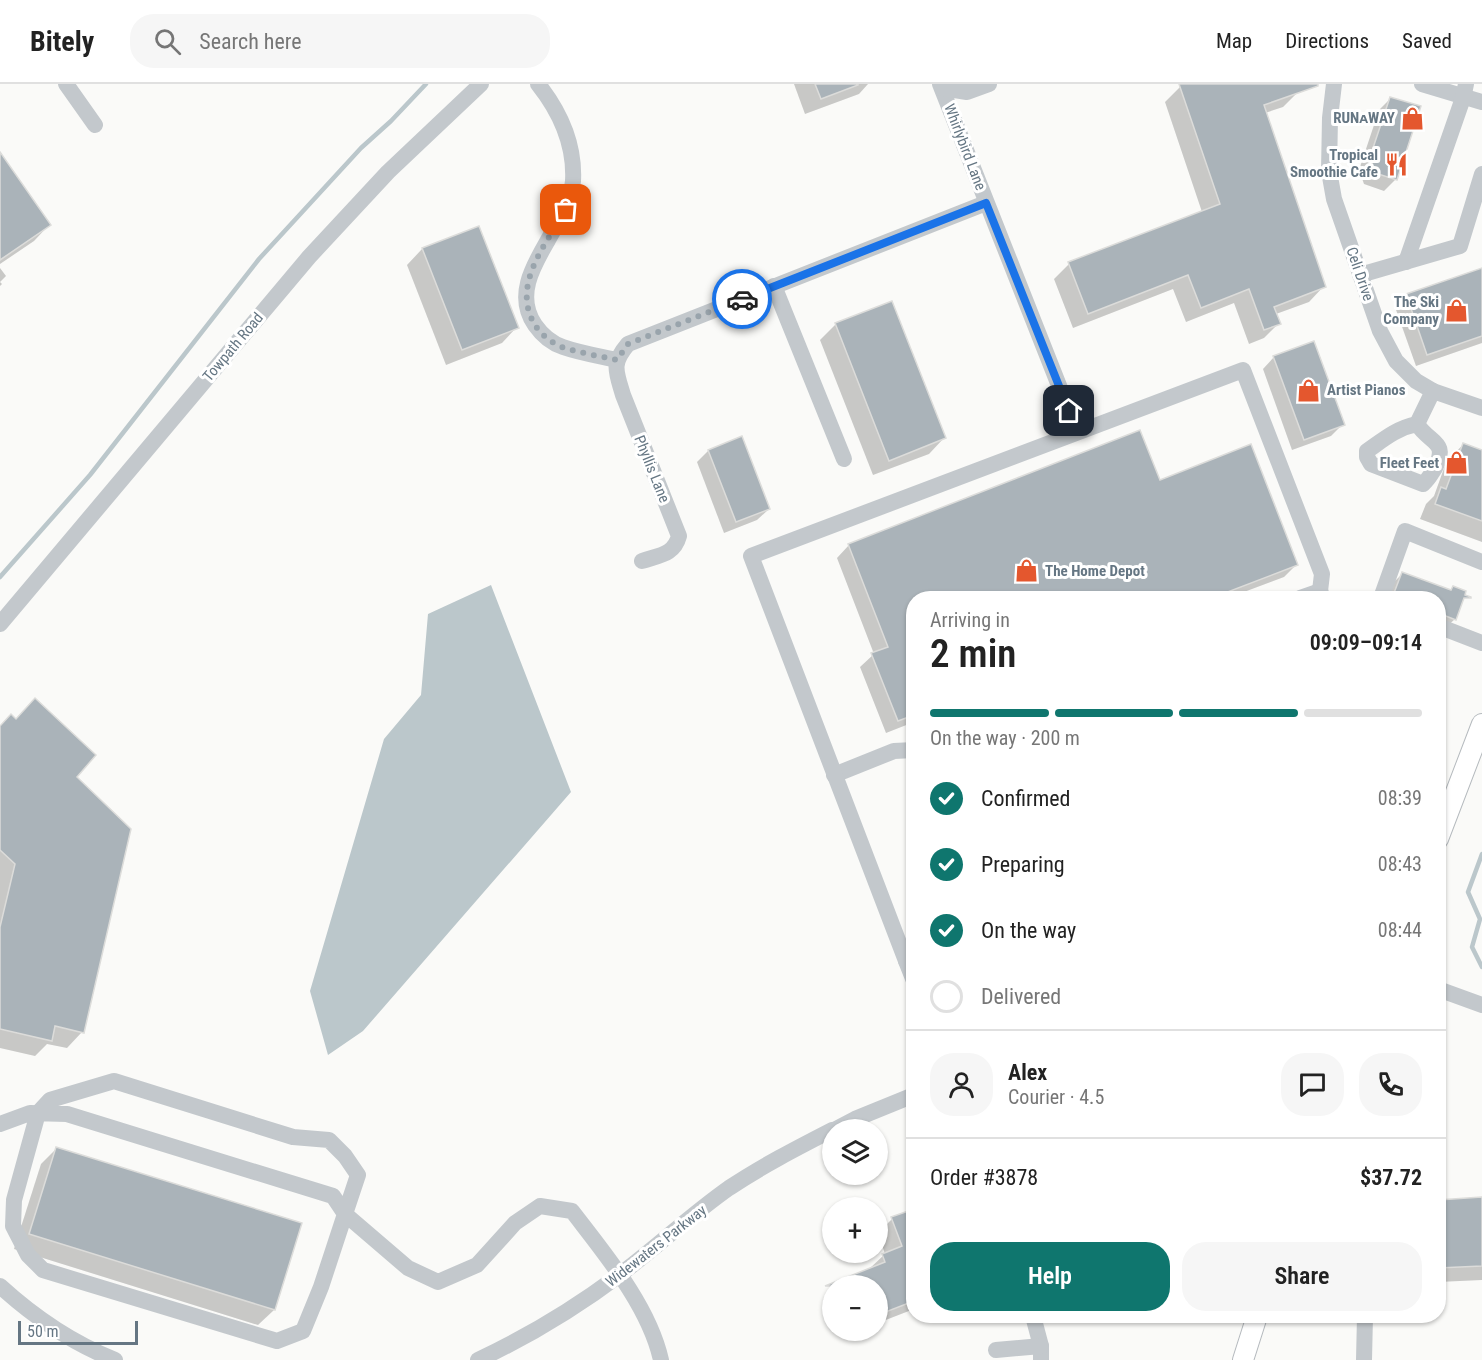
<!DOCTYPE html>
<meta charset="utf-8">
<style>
:root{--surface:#fff;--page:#f6f6f6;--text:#222;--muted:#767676;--line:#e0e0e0;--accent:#0f766e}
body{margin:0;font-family:"Roboto Condensed",sans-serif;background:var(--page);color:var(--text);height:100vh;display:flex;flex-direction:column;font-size:22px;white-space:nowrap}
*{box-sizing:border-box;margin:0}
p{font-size:20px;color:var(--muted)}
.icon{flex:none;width:33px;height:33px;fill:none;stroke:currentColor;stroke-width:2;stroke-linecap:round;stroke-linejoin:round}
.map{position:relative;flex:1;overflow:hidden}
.drawer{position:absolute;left:906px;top:507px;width:540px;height:732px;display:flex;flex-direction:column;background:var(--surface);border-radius:24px;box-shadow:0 2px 4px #0004}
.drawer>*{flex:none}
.fabs{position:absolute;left:822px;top:1035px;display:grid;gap:12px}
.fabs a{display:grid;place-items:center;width:66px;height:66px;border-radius:50%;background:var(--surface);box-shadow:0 2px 4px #0004;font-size:30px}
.scale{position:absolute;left:18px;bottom:15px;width:120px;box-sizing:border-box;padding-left:6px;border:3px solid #657683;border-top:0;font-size:16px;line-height:21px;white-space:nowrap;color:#657683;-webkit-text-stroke:4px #fff;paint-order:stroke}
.pin{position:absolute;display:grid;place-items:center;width:51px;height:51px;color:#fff;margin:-26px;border-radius:12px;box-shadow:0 3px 9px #0006}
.courier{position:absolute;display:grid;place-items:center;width:60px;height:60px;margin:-30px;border:4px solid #1a73e8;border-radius:50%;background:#fff;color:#222;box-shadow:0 2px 8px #0007}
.head em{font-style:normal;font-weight:600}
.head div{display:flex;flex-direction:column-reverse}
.head{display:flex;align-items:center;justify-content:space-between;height:102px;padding:0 24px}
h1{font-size:39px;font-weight:600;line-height:45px}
.bar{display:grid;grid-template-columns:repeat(4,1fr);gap:9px 6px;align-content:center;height:72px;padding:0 24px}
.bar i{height:8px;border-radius:4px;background:var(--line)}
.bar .on{background:var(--accent)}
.bar p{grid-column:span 4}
.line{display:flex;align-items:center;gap:15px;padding:0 24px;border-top:2px solid var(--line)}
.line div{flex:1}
.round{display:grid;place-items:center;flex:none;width:63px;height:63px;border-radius:24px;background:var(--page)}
ol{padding:0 24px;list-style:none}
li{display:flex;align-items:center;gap:18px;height:66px}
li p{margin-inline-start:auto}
li .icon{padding:6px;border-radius:50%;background:var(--accent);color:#fff;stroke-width:4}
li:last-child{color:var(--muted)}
li i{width:33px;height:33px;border:3px solid var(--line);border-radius:50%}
.cta{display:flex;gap:12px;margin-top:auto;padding:12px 24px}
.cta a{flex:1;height:69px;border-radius:24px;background:var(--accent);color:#fff;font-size:24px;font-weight:600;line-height:69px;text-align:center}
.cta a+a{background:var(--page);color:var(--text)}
header{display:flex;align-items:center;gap:36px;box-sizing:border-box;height:84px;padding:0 30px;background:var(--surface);border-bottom:2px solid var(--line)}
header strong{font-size:28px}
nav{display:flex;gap:33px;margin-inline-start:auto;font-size:21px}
.search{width:420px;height:54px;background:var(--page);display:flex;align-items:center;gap:15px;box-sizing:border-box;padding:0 21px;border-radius:24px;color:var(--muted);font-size:22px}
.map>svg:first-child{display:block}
.water{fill:#bbc7cb}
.shadow{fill:#0003}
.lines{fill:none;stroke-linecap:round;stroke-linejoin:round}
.stream{stroke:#bbc7cb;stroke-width:4.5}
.building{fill:#aab3b9;stroke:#dcdcda;stroke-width:1.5}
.major-casing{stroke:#b5babe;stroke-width:22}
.minor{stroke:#c3c8cc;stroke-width:16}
.major{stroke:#fff;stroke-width:20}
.done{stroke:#99a4ac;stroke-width:6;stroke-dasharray:0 10.8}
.route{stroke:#1a73e8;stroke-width:8}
.labels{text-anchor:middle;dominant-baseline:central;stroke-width:6;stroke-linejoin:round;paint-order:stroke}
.poi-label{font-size:15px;font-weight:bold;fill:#657683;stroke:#fff;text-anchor:end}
.street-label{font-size:15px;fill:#657683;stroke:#fff}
</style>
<header>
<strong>Bitely</strong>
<div class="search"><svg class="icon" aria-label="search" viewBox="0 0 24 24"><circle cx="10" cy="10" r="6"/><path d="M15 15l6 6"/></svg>Search here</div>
<nav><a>Map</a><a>Directions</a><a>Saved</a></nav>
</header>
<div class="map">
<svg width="1482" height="1276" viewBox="0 0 1482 1276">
<rect width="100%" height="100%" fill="#fafaf8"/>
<polygon class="water" points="491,501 571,708 363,947 328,971 310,907 384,655 421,611 428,530"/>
<g class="shadow">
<polygon points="794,0 868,0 859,10 805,30"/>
<polygon points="1189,0 1295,0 1298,8 1283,23 1265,29 1324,202 1309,218 1276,230 1279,239 1264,254 1249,260 1234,219 1186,238 1173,205 1073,244 1054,195 1069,180 1202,128 1165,18 1180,3"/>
<polygon points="1391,14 1396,95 1384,107 1364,100 1359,86 1379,26"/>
<polygon points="0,70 49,141 34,157 0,180"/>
<polygon points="478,144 517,243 502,259 446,281 407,181 422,165"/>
<polygon points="0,184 6,192 0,198 2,200 0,202"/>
<polygon points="1482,194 1482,259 1416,282 1395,223 1407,211"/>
<polygon points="836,240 944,354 929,370 873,391 820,256"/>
<polygon points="1274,273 1343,340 1331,352 1292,366 1263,285"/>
<polygon points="1463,361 1482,367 1482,458 1420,435 1426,420 1434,412 1447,376"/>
<polygon points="708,367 769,425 757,436 724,449 697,378"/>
<polygon points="1159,398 1296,481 1284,493 1228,514 914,514 914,638 886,649 860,583 874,570 837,474 849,461"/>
<polygon points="1402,490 1450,507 1453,504 1455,535 1443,546 1438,545 1438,514 1386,514 1391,501"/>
<polygon points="0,643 75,694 82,948 67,964 47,960 35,972 0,964"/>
<polygon points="57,1064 274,1226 258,1241 14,1165 41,1080"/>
<polygon points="1482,1115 1482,1196 1438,1198 1438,1117"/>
<polygon points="914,1132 914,1225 878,1239 878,1202 868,1186 885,1170 878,1149 892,1135"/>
<polygon points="832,1206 832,1241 823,1216"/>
<polygon points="834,1246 857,1246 845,1251 844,1247 836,1250"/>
</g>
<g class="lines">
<g class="stream">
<polyline points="0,493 90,391 259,175 361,64 391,37 426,0"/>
<polyline points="1482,770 1468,808 1480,835 1472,863 1482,883"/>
</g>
</g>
<g class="building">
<polygon points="815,0 858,0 858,1 821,15"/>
<polygon points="1179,0 1318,0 1318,2 1264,21 1326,203 1274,223 1281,240 1264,246 1249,205 1201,224 1188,191 1088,230 1068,178 1220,120"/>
<polygon points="1390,13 1421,22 1397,96 1375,89 1370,73"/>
<polygon points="0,68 51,141 0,176"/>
<polygon points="479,142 519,244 462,266 422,164"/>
<polygon points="1482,184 1482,252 1427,271 1406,210"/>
<polygon points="892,217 946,354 889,377 835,239"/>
<polygon points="1314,257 1345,341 1304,356 1273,272"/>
<polygon points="1140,346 1160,396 1251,360 1298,481 1212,514 914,514 914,631 898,637 871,569 888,563 848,460"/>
<polygon points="742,352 770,425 736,438 708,366"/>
<polygon points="1463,359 1482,366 1482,437 1435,420 1441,403 1446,405"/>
<polygon points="1402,488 1451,506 1453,502 1466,507 1465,511 1471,513 1471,514 1464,514 1456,536 1438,529 1438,514 1409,514 1394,509"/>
<polygon points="35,614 96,671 77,693 131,745 84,949 55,942 52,957 0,945 0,843 15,780 0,766 0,642 11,630 16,635"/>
<polygon points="56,1063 302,1139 275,1226 29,1150"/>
<polygon points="1482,1113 1482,1182 1438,1184 1438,1116"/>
<polygon points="914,1125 914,1217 878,1231 878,1202 825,1202 885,1178 882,1170 902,1162 891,1133"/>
</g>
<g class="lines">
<defs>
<g id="major">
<polyline points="1438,755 1482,640"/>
<polyline points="1243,1276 1257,1232"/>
</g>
</defs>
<use href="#major" class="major-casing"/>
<g class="minor">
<polyline points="66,0 95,41"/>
<path d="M 538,0 C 561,29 575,60 573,97 C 571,119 558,138 548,156 C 533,182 515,212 535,241 C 542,251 551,259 563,263 C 580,269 599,272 617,276"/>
<polyline points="940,0 1069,327"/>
<polyline points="1334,0 1330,34 1329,87 1334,115 1380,247 1396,277 1416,297 1433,307 1482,324"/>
<polyline points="1422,0 1482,18"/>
<polyline points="942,4 967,8 989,0"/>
<polyline points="1406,178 1463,14 1466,0"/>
<polyline points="1360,191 1460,162 1482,90"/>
<polyline points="774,202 844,375"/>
<path d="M 1417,340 C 1430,360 1449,357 1435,384 C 1431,390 1429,395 1423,400 L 1371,380 L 1367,373 L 1367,367 C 1384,355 1397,344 1417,340 Z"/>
<polyline points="1417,340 1433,307"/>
<path d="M 642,477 C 659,471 674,471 679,452 L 623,311 C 616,287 611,280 628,260 L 986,119"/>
<polyline points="1300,514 1320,507 1323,514"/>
<polyline points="1381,514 1405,447 1482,478"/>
<polyline points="0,540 309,173 388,88 481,0"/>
<polyline points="1438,542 1482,559"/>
<polyline points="834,691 894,667 914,666"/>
<polyline points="914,874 906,877 914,897"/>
<polyline points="906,877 751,472 1243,286 1322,490 1320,507"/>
<polyline points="1438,905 1482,921"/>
<path d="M 0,1040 L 30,1029 L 67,1030 L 333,1112 L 345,1130 L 321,1203 L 303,1247 L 277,1257 L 43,1186 L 28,1171 L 13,1142 L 14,1116 L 38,1029 L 50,1016 L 114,997 L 293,1053 L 329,1056 L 345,1072 L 358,1091 L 345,1130 L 408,1184 L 438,1198 L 477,1181 L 515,1139 L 540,1122 L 572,1127 C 605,1170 649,1222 661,1276"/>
<polyline points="834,1046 855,1035 914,1011"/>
<path d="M 0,1202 C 34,1233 72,1259 115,1276"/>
<polyline points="1033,1232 1041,1262 1041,1276"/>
<polyline points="996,1266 1041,1262"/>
<path d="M 478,1276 C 529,1252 577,1223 622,1189 C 658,1162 692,1130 729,1104 C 762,1082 797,1064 832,1046"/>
<polyline points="1364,1276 1365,1232"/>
</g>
<use href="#major" class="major"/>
</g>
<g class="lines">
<path class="done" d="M 566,126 C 545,161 509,204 537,244 C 543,252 552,259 562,263 C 580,269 599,272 617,276 L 628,260 L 742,215"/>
<polyline class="route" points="742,215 986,119 1069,327"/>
</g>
<defs>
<symbol id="shop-bare" viewBox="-9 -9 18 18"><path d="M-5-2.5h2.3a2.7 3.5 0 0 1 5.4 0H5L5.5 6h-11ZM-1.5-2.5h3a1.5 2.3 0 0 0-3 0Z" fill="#e4572e" stroke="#fff" stroke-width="2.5" paint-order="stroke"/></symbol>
<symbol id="restaurant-bare" viewBox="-9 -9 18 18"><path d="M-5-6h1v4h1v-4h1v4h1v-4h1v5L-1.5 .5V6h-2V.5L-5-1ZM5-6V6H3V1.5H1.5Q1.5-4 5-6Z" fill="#e4572e" stroke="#fff" stroke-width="2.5" paint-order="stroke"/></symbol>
</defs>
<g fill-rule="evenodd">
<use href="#shop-bare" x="1396" y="18" width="33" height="33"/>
<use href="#restaurant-bare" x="1380" y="64" width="33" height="33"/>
<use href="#shop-bare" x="1440" y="210" width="33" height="33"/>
<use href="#shop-bare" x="1292" y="290" width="33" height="33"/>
<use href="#shop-bare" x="1440" y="362" width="33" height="33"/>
<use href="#shop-bare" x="1010" y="470" width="33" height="33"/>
</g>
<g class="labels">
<g class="poi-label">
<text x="1395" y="34">RUNᴀWAY</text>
<text x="1378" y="71">Tropical<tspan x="1378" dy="17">Smoothie Cafe</tspan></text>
<text x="1439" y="218">The Ski<tspan x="1439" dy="17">Company</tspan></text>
<text x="1327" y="306" text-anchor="start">Artist Pianos</text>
<text x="1439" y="379">Fleet Feet</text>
<text x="1045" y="487" text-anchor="start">The Home Depot</text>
</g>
<g class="street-label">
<text transform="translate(965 63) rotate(69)">Whirlybird Lane</text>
<text transform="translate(1360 190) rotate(71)">Celi Drive</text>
<text transform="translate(233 263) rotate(-50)">Towpath Road</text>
<text transform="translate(652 385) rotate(68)">Phyllis Lane</text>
<text transform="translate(656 1162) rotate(-38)">Widewaters Parkway</text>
</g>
</g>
</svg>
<div class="fabs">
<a><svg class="icon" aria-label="layers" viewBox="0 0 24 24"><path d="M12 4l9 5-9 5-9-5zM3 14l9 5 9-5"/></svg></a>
<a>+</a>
<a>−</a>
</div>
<div class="scale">50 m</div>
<div class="pin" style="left:566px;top:126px;background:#ea580c"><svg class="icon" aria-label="bag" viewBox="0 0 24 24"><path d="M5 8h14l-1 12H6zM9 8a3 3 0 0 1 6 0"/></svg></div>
<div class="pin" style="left:1069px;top:327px;background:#1f2937"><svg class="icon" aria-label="home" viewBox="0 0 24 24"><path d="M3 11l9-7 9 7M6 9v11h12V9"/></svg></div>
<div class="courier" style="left:742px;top:215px"><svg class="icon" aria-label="car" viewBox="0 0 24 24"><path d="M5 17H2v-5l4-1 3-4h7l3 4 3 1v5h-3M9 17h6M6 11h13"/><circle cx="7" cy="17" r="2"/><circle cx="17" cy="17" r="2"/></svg></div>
<section class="drawer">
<div class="head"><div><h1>2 min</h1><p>Arriving in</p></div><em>09:09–09:14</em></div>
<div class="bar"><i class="on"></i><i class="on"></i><i class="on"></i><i></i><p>On the way · 200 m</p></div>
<ol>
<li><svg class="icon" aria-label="check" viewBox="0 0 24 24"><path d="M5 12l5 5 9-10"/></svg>Confirmed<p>08:39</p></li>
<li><svg class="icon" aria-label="check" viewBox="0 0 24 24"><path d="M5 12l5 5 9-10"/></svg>Preparing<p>08:43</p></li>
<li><svg class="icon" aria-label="check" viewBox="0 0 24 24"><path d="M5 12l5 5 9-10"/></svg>On the way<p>08:44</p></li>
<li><i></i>Delivered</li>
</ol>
<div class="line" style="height:108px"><a class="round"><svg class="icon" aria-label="person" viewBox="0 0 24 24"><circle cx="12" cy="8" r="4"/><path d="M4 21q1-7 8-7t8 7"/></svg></a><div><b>Alex</b><p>Courier · 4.5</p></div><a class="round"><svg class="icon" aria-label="chat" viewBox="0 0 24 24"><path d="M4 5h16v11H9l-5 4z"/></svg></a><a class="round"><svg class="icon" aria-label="phone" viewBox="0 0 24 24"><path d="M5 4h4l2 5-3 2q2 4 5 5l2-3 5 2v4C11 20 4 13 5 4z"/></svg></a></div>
<div class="line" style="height:78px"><div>Order #3878</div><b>$37.72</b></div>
<div class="cta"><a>Help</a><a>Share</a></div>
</section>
</div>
